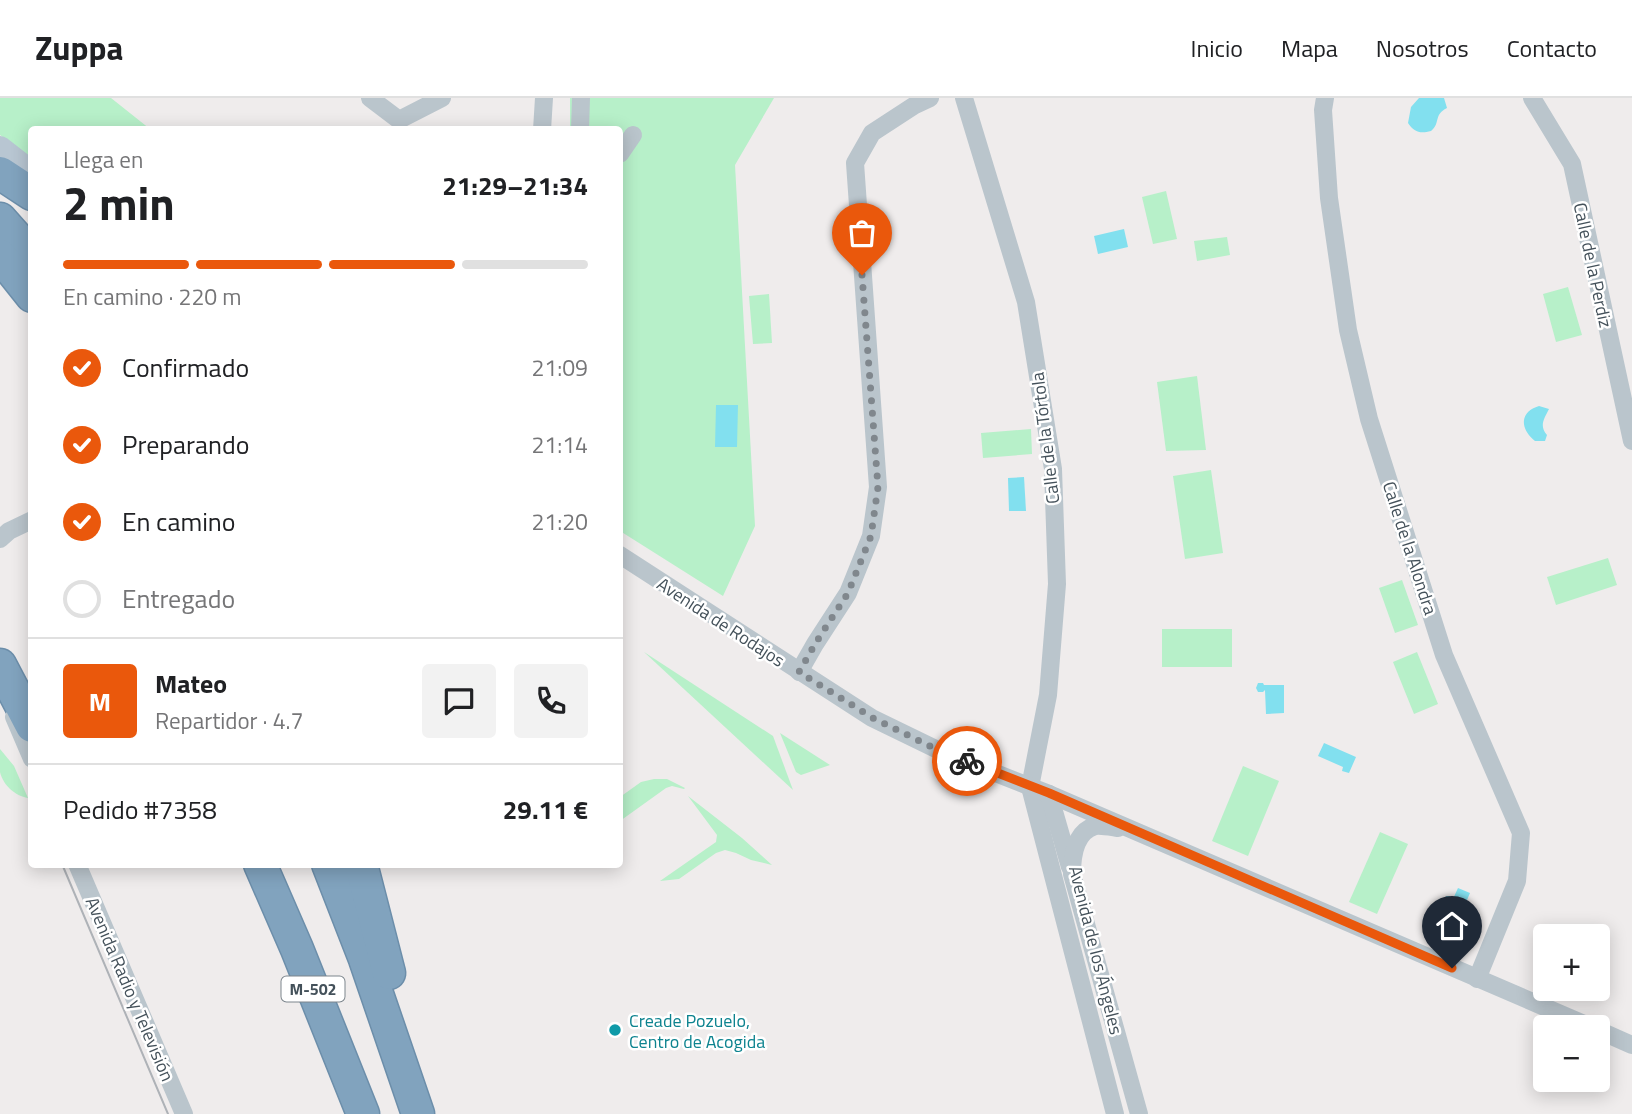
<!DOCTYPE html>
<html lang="es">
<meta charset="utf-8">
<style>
:root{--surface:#fff;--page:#f2f2f2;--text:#202124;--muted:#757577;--line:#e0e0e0;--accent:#ea580c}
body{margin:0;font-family:"Titillium Web",sans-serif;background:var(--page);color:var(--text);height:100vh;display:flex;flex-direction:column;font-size:26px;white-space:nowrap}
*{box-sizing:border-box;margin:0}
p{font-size:23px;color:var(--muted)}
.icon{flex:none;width:38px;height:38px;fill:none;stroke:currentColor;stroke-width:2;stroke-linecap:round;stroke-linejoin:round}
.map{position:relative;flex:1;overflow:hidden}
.side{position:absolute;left:28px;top:28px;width:595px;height:742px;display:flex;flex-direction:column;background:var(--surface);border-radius:7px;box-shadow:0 4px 18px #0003}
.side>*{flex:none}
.controls{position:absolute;left:1533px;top:826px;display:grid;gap:14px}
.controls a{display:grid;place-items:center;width:77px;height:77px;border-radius:7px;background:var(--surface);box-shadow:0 4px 18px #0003;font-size:35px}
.pin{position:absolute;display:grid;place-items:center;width:60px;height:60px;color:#fff;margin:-72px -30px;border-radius:50% 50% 50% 0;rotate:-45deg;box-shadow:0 0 7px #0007}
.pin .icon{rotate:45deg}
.courier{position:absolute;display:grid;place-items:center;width:70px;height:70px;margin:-35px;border:5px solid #ea580c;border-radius:50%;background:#fff;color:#222;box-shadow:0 2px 9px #0007}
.summary em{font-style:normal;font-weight:700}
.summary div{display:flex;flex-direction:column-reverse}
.summary{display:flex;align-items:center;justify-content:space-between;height:119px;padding:0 35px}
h1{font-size:46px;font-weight:700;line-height:52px}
.bar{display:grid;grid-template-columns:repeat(4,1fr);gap:10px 7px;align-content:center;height:84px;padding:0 35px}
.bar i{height:9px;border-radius:5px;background:var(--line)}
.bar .current{background:var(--accent)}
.bar p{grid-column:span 4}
.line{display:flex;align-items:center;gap:18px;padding:0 35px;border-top:2px solid var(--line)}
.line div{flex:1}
.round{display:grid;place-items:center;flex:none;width:74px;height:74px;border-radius:7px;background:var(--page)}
ol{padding:0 35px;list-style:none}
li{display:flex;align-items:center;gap:21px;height:77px}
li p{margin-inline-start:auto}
li .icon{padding:7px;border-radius:50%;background:var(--accent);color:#fff;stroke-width:4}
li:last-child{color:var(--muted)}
li i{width:38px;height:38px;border:4px solid var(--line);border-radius:50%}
header{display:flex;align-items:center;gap:42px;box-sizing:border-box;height:98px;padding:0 35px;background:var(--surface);border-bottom:2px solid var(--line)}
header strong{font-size:33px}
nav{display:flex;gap:38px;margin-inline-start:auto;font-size:24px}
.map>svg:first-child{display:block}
.green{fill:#b7f0c9}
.water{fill:#82e0ef}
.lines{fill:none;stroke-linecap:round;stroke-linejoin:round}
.highway-casing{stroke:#6c8eaa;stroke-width:35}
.street{stroke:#bac5cc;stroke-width:18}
.secondary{stroke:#b8c6d2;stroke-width:24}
.highway{stroke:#81a3be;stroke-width:32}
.tram{stroke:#aeb2b7;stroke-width:2}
.done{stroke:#80878d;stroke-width:7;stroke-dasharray:0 12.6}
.route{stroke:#ea580c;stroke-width:9}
.culture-dot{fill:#0f9aa8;stroke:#fff;stroke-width:2.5}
.labels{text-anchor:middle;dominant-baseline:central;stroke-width:5;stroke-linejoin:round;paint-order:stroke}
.shield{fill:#fff;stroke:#7c858c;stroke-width:2}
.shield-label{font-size:16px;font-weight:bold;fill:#44515a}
.street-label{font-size:18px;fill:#44515a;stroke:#fff}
.culture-label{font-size:18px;fill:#0d838f;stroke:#fff;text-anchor:start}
</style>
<header>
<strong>Zuppa</strong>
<nav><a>Inicio</a><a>Mapa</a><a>Nosotros</a><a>Contacto</a></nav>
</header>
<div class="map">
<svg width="1632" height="1016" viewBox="0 0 1632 1016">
<rect width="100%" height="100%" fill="#efecec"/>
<g class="green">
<polygon points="0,0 111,0 150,31 32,32 31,61 0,37"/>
<polygon points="570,0 774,0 735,67 755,428 723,498 620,433 620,32 570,32"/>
<polygon points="1166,93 1177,141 1153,146 1142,99"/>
<polygon points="1227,139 1230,157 1197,163 1194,143"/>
<polygon points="1568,189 1582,237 1556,244 1543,196"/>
<polygon points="769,196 772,245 753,246 749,198"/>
<polygon points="1197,278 1206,352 1166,353 1157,284"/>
<polygon points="1031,331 1032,356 983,360 981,335"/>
<polygon points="1211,372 1223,455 1185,461 1173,378"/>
<polygon points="1608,460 1617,487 1556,507 1547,479"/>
<polygon points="1402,482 1418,527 1395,535 1379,490"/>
<rect x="1162" y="531" width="70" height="38"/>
<polygon points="644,554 773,638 793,692"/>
<polygon points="1417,554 1438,606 1414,616 1393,564"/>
<polygon points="780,635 830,667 801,677 796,674"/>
<path d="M 0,651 L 14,668 L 28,700 C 15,698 3,687 0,674 C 0,667 0,658 0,651 Z"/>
<polygon points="1243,668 1279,683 1248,758 1212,743"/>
<polygon points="654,681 667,681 685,690 684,691 672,688 666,690 620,723 620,699 641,684"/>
<polygon points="688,698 742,740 772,767 751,762 736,755 725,752 716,755 679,781 660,783 716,744 717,737"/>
<polygon points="1380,734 1408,746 1377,816 1349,804"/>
</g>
<g class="water">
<path d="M 1419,0 L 1444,0 L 1447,10 C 1433,17 1441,25 1431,33 C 1420,36 1414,34 1408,25 L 1411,9 Z"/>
<polygon points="1124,131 1128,149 1098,156 1094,138"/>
<polygon points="716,307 738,307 737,349 715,349"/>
<path d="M 1539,308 L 1549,311 C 1544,321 1539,328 1547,337 L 1545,343 L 1535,343 C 1520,331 1519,314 1539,308 Z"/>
<polygon points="1024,379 1026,413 1009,413 1008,380"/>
<polygon points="1258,585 1263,585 1264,587 1284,587 1284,615 1266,616 1265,592 1263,594 1258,594 1256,590"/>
<polygon points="1324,645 1356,659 1349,675 1342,673 1343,669 1318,658"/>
<polygon points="1458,790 1470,795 1464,809 1464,824 1451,824 1445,805 1446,798 1450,798 1449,809 1451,810 1452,803"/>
</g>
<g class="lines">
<defs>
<g id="highway">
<polyline points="0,75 32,96"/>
<polyline points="0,121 32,157"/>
<polyline points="0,158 32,198"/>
<polyline points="0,567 32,628"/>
<polyline points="260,766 297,851 363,1016"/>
<polyline points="328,766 365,861 418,1016"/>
<polyline points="361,766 389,875"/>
</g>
</defs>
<use href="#highway" class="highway-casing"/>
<g class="street">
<polyline points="370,0 399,22 442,0"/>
<polyline points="964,0 1026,204 1053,371 1057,486 1048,597 1030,689 1115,1016"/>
<polyline points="1325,0 1323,12 1329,100 1348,232 1369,321 1444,557 1521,735 1517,783 1477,881"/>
<polyline points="1532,0 1572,66 1632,343"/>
<polyline points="542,32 544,0"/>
<polyline points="580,32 581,0"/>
<polyline points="620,56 633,37"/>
<polyline points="0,441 9,433 32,422"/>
<polyline points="620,457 872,620 942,654 1049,696 1591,929"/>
<polyline points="799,574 815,546 848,495 871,438 878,389 855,65 872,35 915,7 930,0"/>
<polyline points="14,619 32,661"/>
<polyline points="1049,696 1070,769"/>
<path d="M 1118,730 C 1111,729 1101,727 1095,728 C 1074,734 1072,759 1072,776 L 1139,1016"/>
<polyline points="77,766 184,1016"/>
<polyline points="1598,932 1632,947"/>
</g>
<polyline class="secondary" points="0,50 32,75"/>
<use href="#highway" class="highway"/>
<polyline class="tram" points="62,766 168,1016"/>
</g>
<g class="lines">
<polyline class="done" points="862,177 878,389 871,438 848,495 815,546 799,574 873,620 942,654 967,663"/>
<polyline class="route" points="967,663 1049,695 1452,870"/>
</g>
<circle class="culture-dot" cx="615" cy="932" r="7"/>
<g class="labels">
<rect class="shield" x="281.5" y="878.5" width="63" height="25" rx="5"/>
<g class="shield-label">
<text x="313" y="891">M-502</text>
</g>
<g class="street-label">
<text transform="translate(1593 167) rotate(78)">Calle de la Perdiz</text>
<text transform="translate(1045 340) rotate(-97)">Calle de la Tórtola</text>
<text transform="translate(1410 450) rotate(72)">Calle de la Alondra</text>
<text transform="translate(721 524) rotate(33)">Avenida de Rodajos</text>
<text transform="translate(1096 852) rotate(76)">Avenida de los Ángeles</text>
<text transform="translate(130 891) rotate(67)">Avenida Radio y Televisión</text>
</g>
<g class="culture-label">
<text x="629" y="922">Creade Pozuelo,<tspan x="629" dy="21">Centro de Acogida</tspan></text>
</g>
</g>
</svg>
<div class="controls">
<a>+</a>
<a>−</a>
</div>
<div class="pin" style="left:862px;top:177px;background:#ea580c"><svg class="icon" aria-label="bag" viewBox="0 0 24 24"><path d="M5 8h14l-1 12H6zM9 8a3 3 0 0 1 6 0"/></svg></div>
<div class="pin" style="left:1452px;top:870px;background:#1f2937"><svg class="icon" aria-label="home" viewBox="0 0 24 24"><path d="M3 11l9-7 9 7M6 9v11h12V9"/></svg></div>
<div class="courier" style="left:967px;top:663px"><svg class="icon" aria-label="bike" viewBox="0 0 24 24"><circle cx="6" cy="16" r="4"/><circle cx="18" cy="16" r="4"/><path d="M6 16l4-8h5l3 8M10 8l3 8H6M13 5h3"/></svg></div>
<section class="side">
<div class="summary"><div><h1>2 min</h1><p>Llega en</p></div><em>21:29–21:34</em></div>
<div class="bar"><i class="current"></i><i class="current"></i><i class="current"></i><i></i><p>En camino · 220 m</p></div>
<ol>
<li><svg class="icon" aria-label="check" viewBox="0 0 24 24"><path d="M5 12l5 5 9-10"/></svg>Confirmado<p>21:09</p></li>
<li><svg class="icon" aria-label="check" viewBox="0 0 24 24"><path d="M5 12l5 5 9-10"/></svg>Preparando<p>21:14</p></li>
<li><svg class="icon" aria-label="check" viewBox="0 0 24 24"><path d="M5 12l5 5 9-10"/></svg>En camino<p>21:20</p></li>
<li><i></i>Entregado</li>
</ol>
<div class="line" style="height:126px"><b class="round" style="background:var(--accent);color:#fff">M</b><div><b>Mateo</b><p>Repartidor · 4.7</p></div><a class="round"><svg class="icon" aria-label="chat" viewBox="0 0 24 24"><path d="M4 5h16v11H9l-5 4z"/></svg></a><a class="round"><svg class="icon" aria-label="phone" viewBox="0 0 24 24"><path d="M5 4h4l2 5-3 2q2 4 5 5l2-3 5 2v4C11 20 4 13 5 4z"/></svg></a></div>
<div class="line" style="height:91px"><div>Pedido #7358</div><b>29.11 €</b></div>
</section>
</div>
